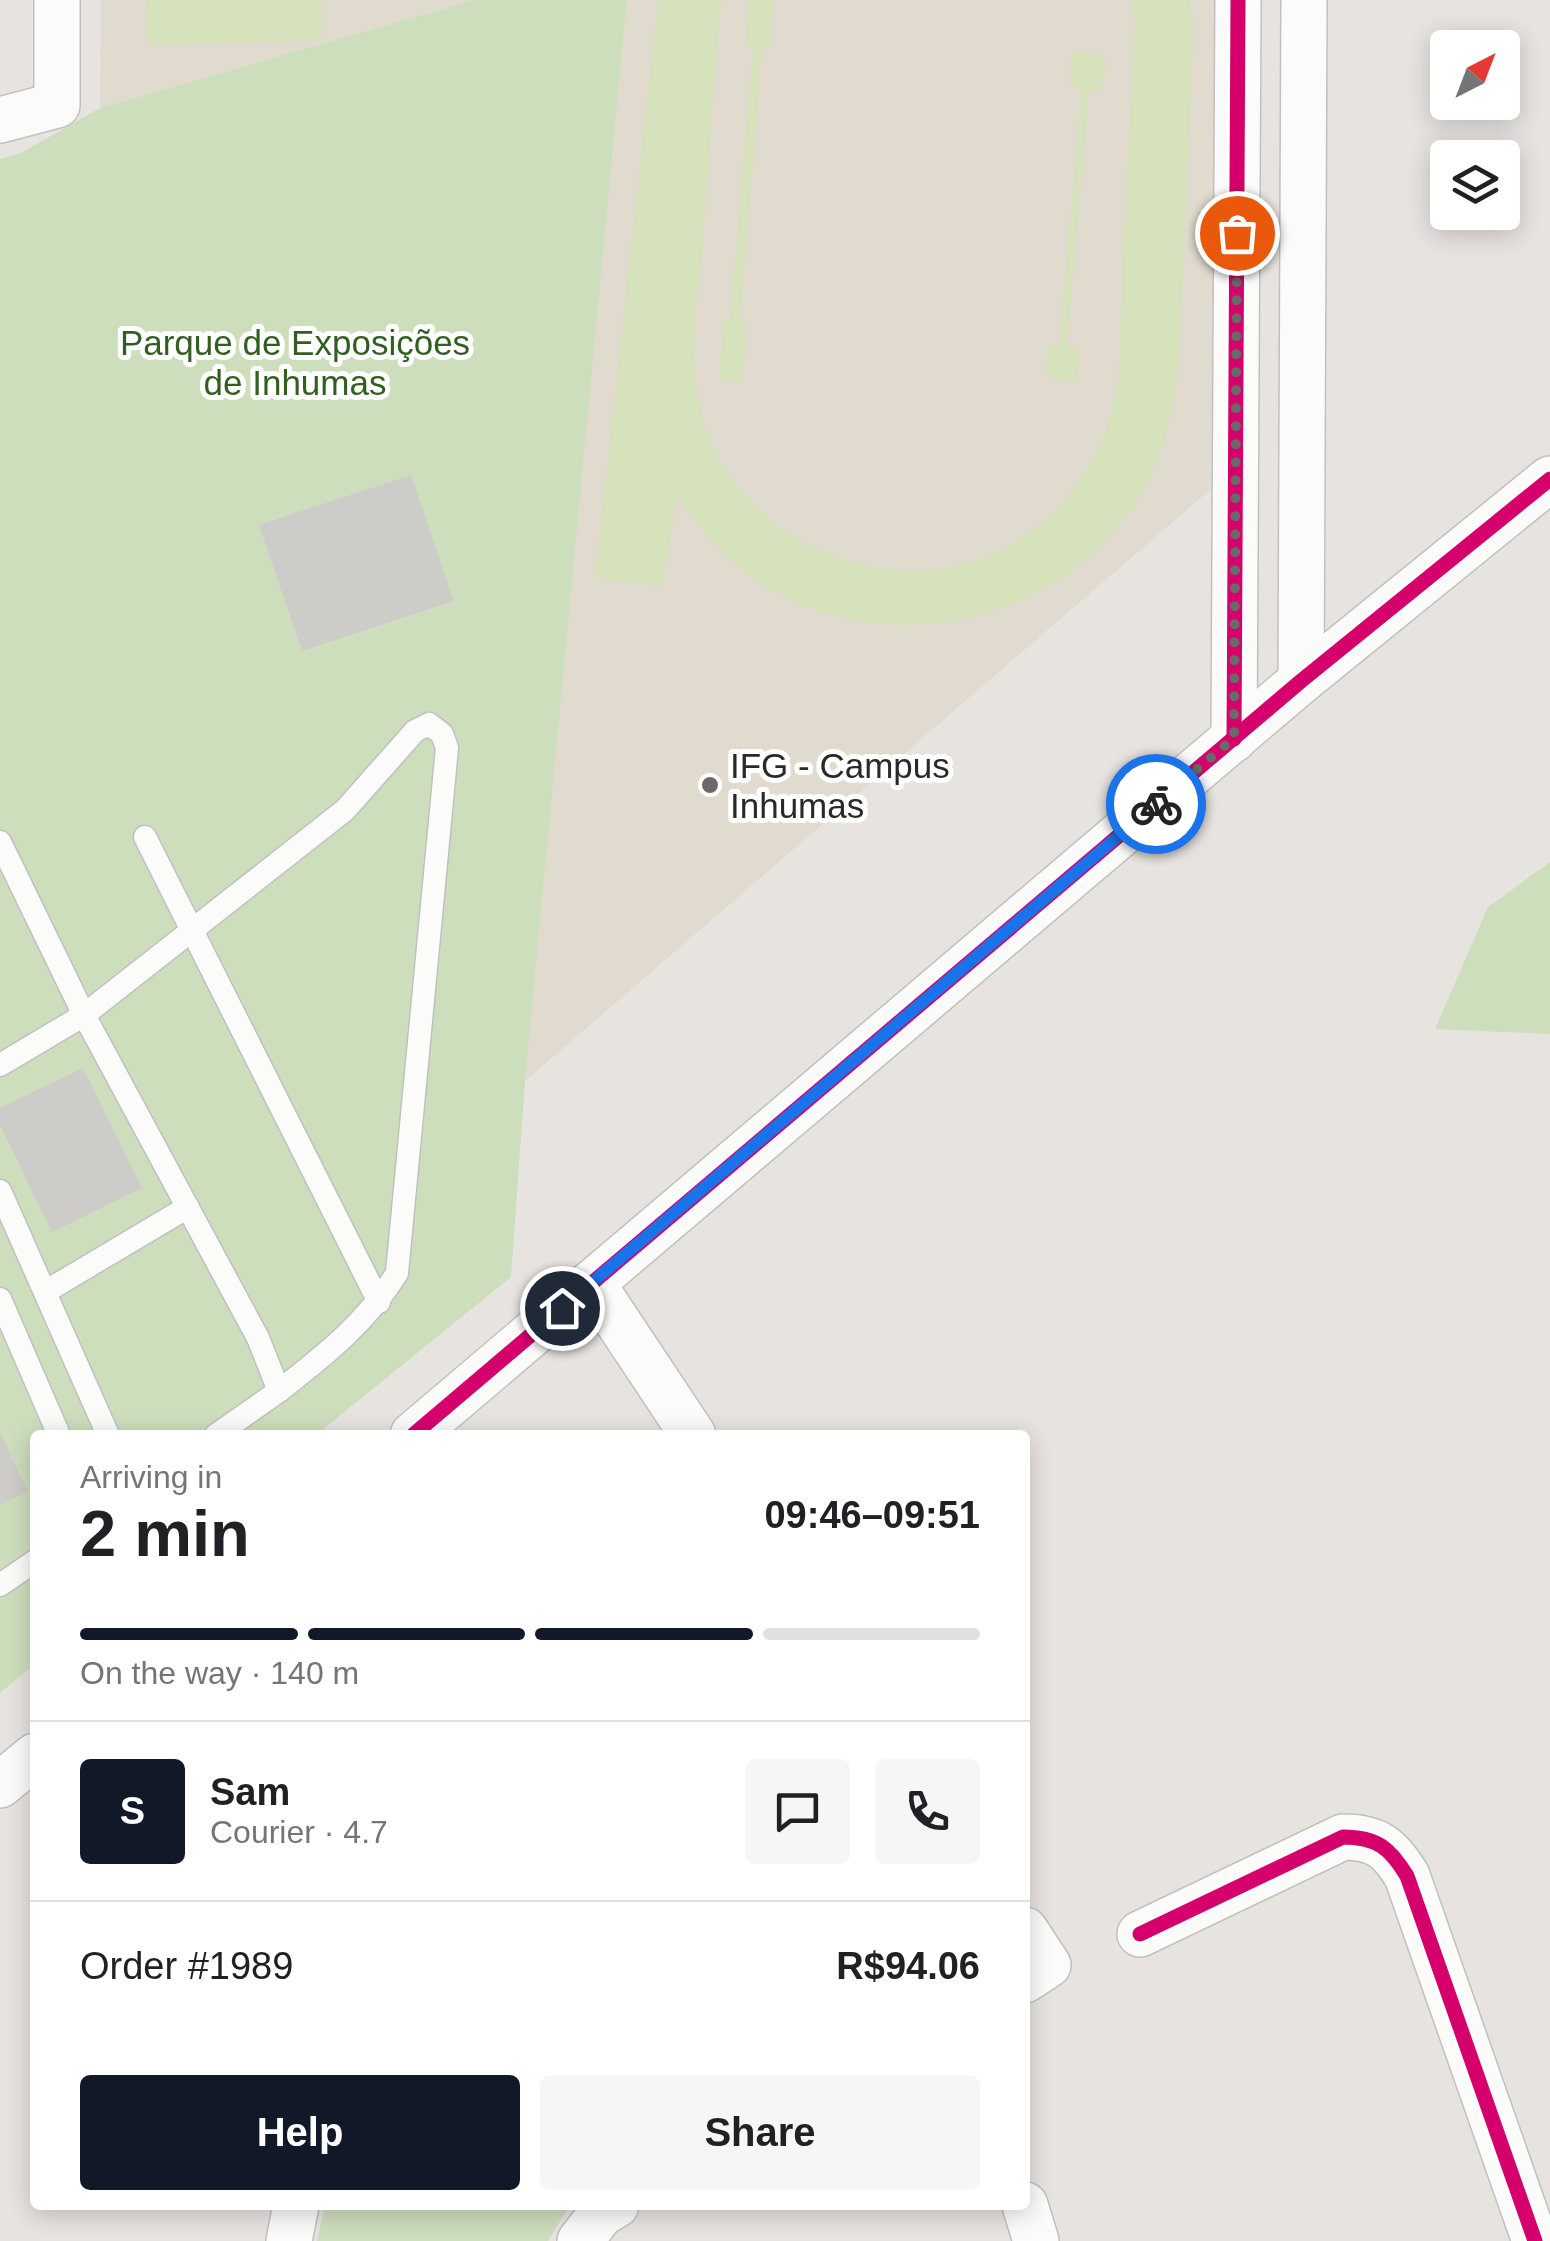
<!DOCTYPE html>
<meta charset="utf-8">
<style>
:root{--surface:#fff;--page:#f6f6f6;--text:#202124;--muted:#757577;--line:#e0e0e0;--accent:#111827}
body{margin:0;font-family:Arial,sans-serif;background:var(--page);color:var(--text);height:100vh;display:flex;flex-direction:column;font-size:38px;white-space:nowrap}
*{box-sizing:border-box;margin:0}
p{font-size:32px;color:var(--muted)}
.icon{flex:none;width:55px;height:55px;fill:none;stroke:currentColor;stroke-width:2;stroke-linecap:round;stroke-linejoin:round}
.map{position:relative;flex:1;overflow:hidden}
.details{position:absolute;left:30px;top:1430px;width:1000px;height:780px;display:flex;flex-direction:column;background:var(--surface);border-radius:10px;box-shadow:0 5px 25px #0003}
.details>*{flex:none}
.needle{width:65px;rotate:42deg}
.tools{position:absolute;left:1430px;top:30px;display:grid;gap:20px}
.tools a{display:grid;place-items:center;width:90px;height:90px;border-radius:10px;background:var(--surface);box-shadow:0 5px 25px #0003;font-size:50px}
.pin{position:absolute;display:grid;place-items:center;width:85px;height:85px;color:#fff;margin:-42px;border:5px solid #fff;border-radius:50%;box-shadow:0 2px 10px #0007}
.courier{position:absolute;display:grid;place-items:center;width:100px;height:100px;margin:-50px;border:8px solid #1a73e8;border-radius:50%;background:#fff;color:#222;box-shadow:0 2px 12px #0007}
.overview em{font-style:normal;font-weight:800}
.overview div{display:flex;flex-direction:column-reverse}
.overview{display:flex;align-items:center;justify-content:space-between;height:170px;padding:0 50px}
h1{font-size:65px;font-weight:800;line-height:75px}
.bar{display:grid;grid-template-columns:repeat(4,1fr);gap:15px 10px;align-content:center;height:120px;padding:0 50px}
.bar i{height:12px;border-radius:8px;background:var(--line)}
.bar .active{background:var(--accent)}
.bar p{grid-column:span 4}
.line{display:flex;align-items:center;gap:25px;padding:0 50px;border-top:2px solid var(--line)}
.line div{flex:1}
.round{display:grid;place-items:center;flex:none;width:105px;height:105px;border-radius:10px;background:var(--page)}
.primary-button{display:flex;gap:20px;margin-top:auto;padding:20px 50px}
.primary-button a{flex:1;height:115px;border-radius:10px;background:var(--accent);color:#fff;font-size:40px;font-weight:800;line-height:115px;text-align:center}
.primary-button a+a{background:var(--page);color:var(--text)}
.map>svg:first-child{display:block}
.education{fill:#e1dacf}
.green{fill:#cddebd}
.pitch{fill:#d5e2bb}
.building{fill:#ceccc9}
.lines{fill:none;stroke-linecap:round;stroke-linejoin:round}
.lane-casing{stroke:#c1c0c0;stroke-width:25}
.street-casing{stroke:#c1c0c0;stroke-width:48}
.lane{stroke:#fbfbfa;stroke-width:22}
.street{stroke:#fbfbfa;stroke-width:45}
.cycleway-casing{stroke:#fff;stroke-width:21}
.cycleway{stroke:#d6006c;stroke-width:15}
.done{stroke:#6c6a69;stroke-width:10;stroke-dasharray:0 18}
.route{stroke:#1a73e8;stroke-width:12}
.poi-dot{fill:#6c6a69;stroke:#fff;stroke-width:4}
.labels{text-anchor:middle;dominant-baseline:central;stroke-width:10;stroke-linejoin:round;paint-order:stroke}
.park-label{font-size:35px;fill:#325e22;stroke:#fff}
.poi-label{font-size:35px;fill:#292929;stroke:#fff;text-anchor:start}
</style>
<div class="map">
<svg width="1550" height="2241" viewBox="0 0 1550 2241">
<rect width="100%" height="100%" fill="#e7e4e0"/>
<g class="education">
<polygon points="101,0 474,0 100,108"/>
<polygon points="627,0 1216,0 1211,489 525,1081"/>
</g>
<g class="green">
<polygon points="474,0 627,0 525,1081 511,1277 316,1435 35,1435 35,1664 0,1693 0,159 21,153 100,108"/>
<polygon points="1550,862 1550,1034 1435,1029 1488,907"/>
<polygon points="325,2205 570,2205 548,2241 317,2241"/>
</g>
<g class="pitch">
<polygon points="147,0 321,0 322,41 148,44"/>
<path d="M 658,0 L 721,0 C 714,83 708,166 702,249 C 698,301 688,356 700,407 C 726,518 831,580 940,569 C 1013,561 1075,504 1103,438 C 1124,390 1120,332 1122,281 C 1126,193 1131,104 1135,16 L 1131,0 L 1189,0 L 1194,24 L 1178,373 C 1172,416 1163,458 1140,496 C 1056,636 855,669 731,561 C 710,542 694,519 677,498 L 662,587 L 595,577 Z"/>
<polygon points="749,0 773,0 769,49 762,49 740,321 748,323 743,381 719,379 724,320 730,320 753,48 745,47"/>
<polygon points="1072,52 1106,55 1103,90 1089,90 1067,346 1080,348 1077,381 1046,378 1049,345 1059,345 1082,89 1069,87"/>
</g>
<g class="building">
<polygon points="411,475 454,601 302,651 259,525"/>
<polygon points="83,1068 142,1188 52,1232 0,1125 0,1108"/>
<polygon points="0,1433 28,1491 0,1505"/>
</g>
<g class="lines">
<defs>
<g id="lane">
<polyline points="145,837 379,1302"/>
<polyline points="0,842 84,1015 258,1338 279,1391 216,1435"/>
<path d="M 0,1065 L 84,1015 L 345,810 L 415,731 L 429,724 L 442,734 L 447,748 L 397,1273 C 367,1322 324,1356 279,1391"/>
<polyline points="0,1191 108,1435"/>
<polyline points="45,1292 188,1207"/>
<polyline points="0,1299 59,1435"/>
<polyline points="0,1585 35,1561"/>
</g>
<g id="street">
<polyline points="0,120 57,105 57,0"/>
<polyline points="1301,681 1304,0"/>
<polyline points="1234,739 1238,0"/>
<polyline points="592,1283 693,1435"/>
<polyline points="413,1435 1301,681 1550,479"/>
<polyline points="0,1785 35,1756"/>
<polyline points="1025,1930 1048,1965 1025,1980"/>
<path d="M 1140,1934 L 1343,1837 C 1377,1837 1390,1848 1407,1876 L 1535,2241"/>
<polyline points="1025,2205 1036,2241"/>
<polyline points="289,2241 296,2205"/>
<polyline points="580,2241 601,2214 616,2205"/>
</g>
</defs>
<use href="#lane" class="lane-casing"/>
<use href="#street" class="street-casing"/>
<use href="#lane" class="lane"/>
<use href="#street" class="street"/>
<defs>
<g id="cycleway">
<polyline points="1234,739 1238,0"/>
<polyline points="413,1435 1301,681 1550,479"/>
<path d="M 1140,1934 L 1343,1837 C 1377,1837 1390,1848 1407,1876 L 1535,2241"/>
</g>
</defs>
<use href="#cycleway" class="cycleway-casing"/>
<use href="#cycleway" class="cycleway"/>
</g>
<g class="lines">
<polyline class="done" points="1156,804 1234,738 1237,233"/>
<polyline class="route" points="562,1308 1156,804"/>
</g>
<circle class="poi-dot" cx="710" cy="785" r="10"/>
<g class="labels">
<g class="park-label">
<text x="295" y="342">Parque de Exposições<tspan x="295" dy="40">de Inhumas</tspan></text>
</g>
<g class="poi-label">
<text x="730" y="765">IFG - Campus<tspan x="730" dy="40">Inhumas</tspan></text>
</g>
</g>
</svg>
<div class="tools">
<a><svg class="needle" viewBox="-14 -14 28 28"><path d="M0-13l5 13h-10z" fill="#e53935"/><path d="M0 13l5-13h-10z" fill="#757577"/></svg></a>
<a><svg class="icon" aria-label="layers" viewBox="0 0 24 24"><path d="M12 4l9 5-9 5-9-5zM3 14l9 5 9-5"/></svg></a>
</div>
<div class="pin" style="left:1237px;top:233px;background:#ea580c"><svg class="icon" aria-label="bag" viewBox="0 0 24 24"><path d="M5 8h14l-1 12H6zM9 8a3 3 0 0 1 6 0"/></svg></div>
<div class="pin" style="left:562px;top:1308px;background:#1f2937"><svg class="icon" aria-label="home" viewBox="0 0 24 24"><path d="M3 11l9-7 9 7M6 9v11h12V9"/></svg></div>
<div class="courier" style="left:1156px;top:804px"><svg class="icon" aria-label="bike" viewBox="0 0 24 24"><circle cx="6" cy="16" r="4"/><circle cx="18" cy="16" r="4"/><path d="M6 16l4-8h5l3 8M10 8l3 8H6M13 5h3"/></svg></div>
<section class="details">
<div class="overview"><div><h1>2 min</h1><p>Arriving in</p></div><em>09:46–09:51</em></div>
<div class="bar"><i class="active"></i><i class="active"></i><i class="active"></i><i></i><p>On the way · 140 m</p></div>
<div class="line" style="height:180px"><b class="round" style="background:var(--accent);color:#fff">S</b><div><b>Sam</b><p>Courier · 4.7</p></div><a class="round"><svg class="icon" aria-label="chat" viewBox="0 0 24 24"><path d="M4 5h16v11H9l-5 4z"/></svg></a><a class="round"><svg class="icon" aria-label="phone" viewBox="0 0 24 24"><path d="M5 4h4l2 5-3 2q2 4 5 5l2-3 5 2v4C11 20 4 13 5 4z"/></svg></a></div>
<div class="line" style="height:130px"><div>Order #1989</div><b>R$94.06</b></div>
<div class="primary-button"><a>Help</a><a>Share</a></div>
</section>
</div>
